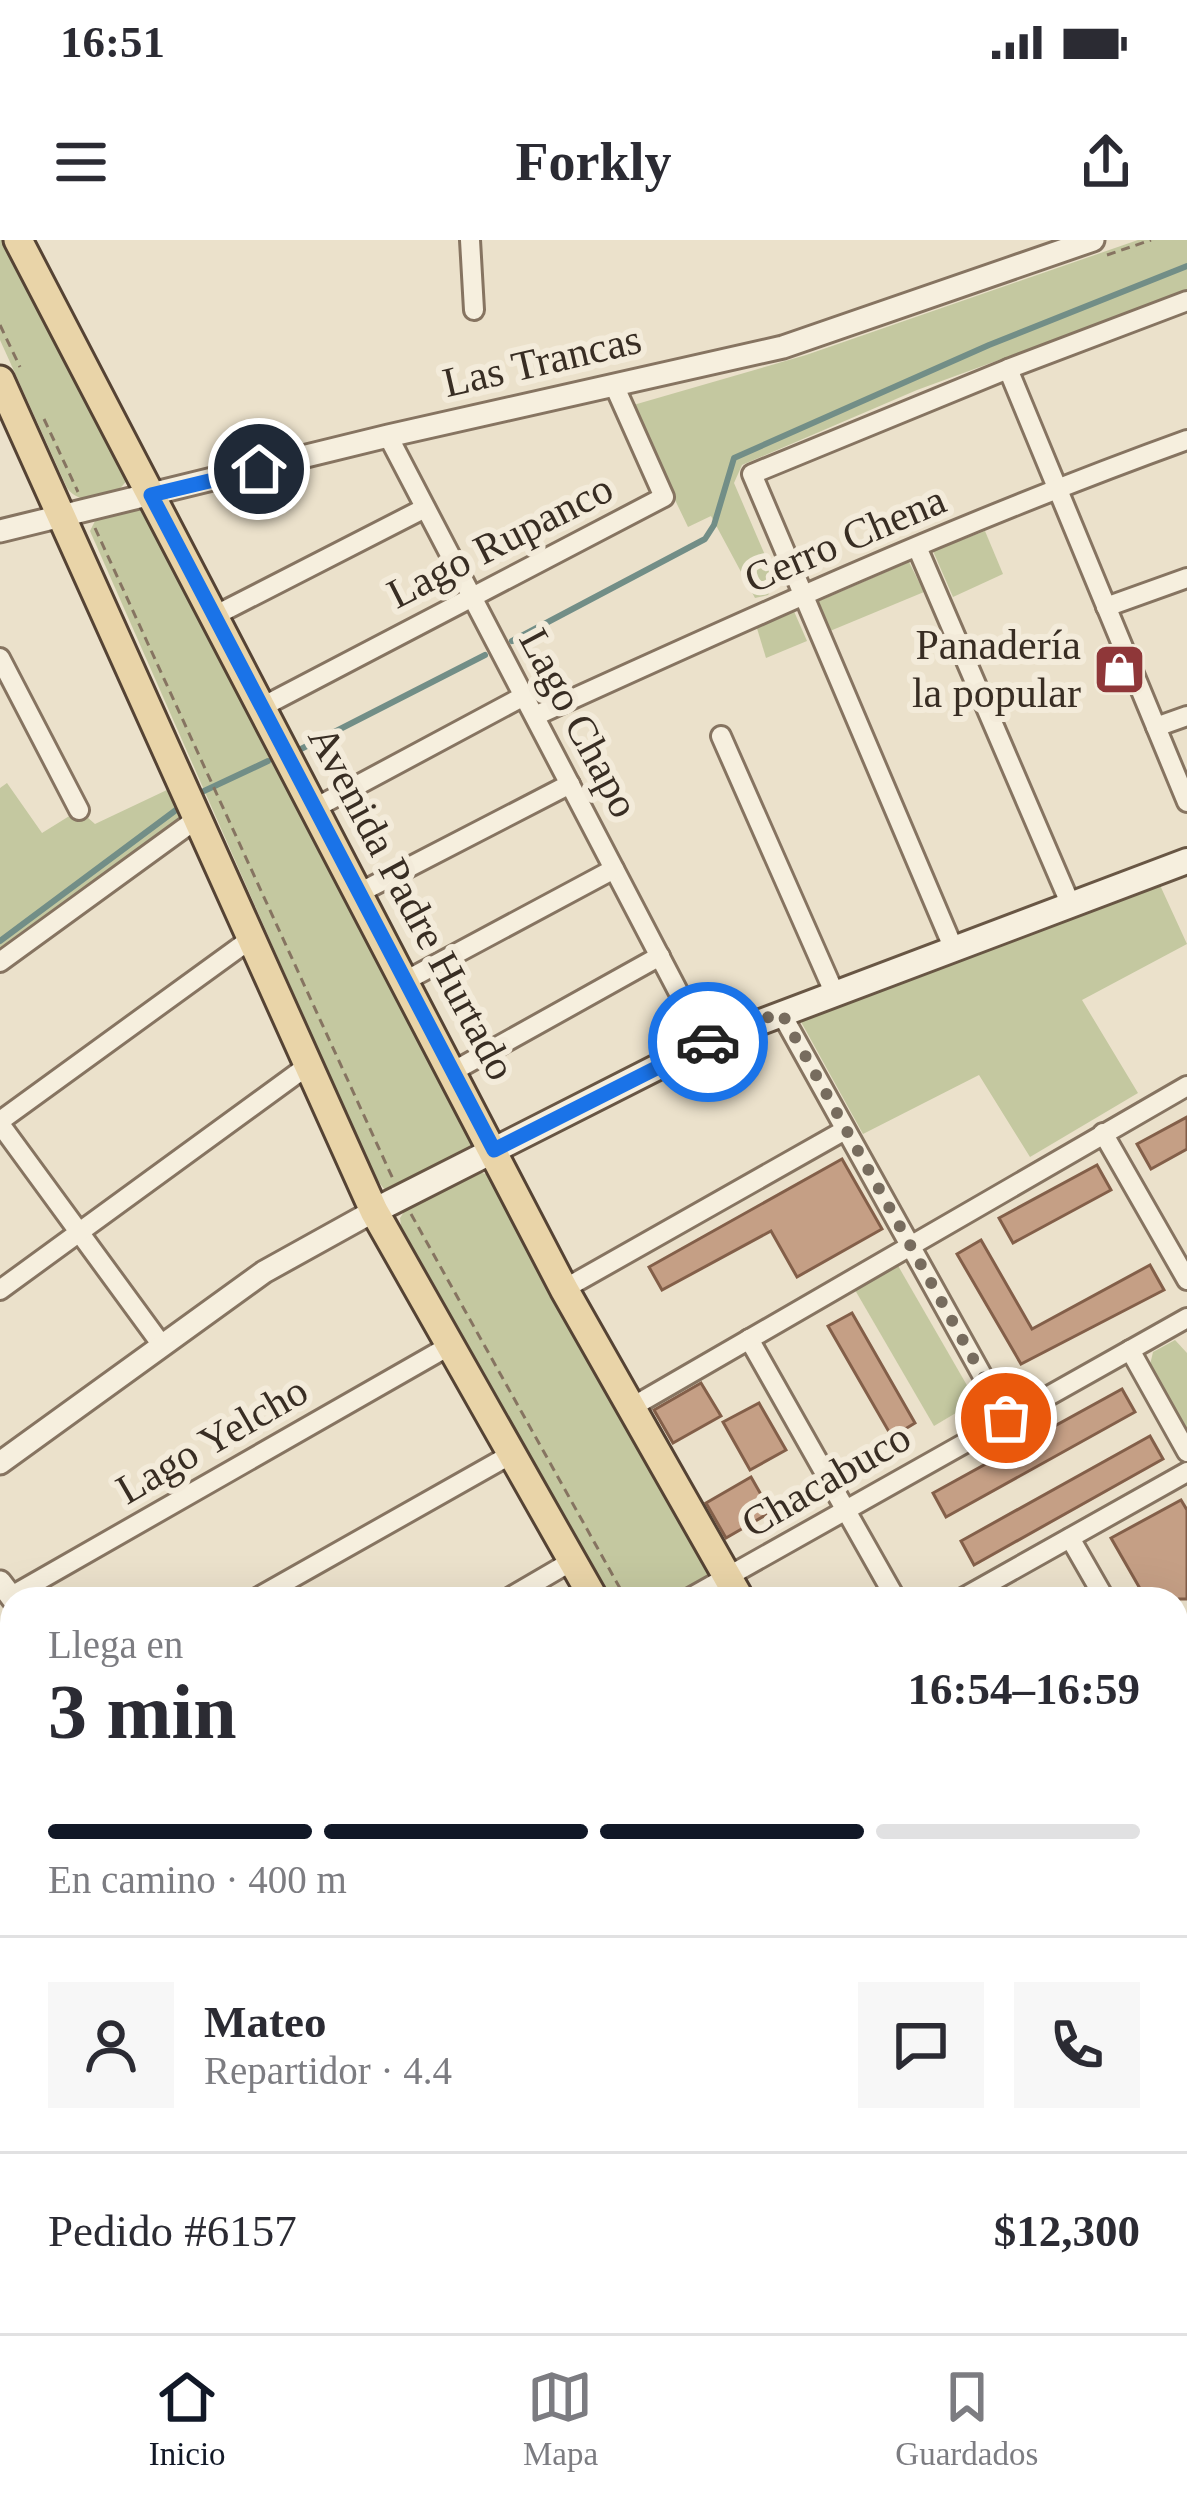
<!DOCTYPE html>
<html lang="es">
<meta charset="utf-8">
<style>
:root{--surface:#fff;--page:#f7f7f7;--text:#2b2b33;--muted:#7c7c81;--line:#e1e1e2;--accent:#111827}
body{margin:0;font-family:"Times New Roman",serif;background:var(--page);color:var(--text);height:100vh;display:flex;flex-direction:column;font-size:45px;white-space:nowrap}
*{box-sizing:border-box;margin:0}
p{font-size:39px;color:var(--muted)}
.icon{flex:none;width:66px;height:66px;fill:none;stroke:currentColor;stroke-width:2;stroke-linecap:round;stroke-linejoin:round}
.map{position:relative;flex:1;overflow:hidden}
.panel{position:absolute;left:0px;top:1347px;width:1188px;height:747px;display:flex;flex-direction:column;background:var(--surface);border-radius:36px 36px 0 0;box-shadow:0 12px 48px #0002}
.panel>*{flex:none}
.pin{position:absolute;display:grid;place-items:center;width:102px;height:102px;color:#fff;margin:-51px;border:6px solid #fff;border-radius:50%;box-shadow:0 3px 12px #0007}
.courier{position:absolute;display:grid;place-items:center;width:120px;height:120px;margin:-60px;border:9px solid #1a73e8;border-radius:50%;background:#fff;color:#222;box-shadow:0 3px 15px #0007}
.summary em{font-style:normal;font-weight:700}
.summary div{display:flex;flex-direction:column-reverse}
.summary{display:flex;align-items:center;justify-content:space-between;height:204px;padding:0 48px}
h1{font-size:78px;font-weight:700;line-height:90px}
.bar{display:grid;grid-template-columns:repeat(4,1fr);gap:18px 12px;align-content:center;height:144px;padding:0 48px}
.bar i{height:15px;border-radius:9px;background:var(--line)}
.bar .current{background:var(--accent)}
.bar p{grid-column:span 4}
.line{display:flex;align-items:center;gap:30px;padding:0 48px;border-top:3px solid var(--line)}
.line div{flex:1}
.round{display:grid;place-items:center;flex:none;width:126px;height:126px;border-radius:0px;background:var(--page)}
.status{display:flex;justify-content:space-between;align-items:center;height:84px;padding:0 60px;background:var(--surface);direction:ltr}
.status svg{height:33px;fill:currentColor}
header{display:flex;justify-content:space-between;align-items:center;height:156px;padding:0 48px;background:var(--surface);font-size:54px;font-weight:700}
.dock{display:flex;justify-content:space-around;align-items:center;height:168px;border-top:3px solid var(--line);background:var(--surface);font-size:33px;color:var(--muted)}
.dock a{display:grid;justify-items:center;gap:6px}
.dock .current{color:var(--accent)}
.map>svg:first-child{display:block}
.green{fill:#c4c8a0}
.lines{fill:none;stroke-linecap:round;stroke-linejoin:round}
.stream{stroke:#728e87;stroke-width:6}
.building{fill:#c59f85;stroke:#835f49;stroke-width:3}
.service-casing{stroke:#867461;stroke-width:15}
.minor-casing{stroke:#867461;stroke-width:24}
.tertiary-casing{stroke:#867461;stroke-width:27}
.secondary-casing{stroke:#685644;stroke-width:30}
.primary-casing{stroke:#554334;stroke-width:33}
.path{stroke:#867461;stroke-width:3;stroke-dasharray:9 6;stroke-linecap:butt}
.service{stroke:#f6efde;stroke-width:9}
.minor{stroke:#f6efde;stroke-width:18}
.tertiary{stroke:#f6efde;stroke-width:21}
.secondary{stroke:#f6efde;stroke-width:24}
.primary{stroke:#e9d4a8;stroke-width:27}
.done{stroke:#776c5e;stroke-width:12;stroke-dasharray:0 21.6}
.route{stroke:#1a73e8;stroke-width:15}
.labels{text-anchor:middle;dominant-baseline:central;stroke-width:12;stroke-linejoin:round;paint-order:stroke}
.street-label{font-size:42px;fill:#382d23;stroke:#f3ebda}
.poi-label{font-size:42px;fill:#382d23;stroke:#f3ebda;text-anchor:end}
</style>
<div class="status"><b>16:51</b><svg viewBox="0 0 49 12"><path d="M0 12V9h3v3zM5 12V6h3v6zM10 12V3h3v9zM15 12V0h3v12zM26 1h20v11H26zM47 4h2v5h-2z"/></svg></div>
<header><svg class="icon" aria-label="menu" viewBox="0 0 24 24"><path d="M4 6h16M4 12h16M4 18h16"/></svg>Forkly<svg class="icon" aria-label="share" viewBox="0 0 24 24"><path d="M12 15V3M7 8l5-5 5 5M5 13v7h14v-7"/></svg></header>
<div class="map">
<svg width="1187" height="2093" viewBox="0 0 1187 2093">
<rect width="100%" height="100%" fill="#ebe1cb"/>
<g class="green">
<path d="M 0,0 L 10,0 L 128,238 C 117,259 82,269 67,248 L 0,100 Z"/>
<polygon points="1138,0 1187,0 1187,51 917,150 742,225 734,243 777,343 768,355 755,358 711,276 688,287 630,166 806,115"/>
<polygon points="138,267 143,270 474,902 473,909 394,949 385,950 374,936 90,291 97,277"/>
<polygon points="985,291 1003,334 953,357 933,311"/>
<polygon points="909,322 924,352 830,391 817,362"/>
<polygon points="793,369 807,401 766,418 756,385"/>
<polygon points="7,543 42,593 79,570 95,584 169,549 183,577 0,711 0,548"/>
<polygon points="1159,643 1187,704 1082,760 1138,853 1030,917 979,835 863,894 800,780 805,773"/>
<path d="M 473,931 L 491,935 L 708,1324 L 708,1334 C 680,1362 649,1359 612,1359 L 401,986 L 400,978 L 409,964 Z"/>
<polygon points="897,1024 976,1161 934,1186 855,1050"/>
<polygon points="1175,1100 1187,1113 1187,1191 1150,1125 1153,1112"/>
<polygon points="1015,2082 1136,2082 1138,2093 1021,2093"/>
</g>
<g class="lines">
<g class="stream">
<polyline points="512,401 705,299 714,285 734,218 989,105 1187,26"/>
<polyline points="299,510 485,415"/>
<polyline points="204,551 268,521"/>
<polyline points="0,701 176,570"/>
</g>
</g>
<g class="building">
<polygon points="1187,877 1187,909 1151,929 1137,904"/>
<polygon points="842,919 882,989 797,1037 771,991 662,1050 649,1027"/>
<polygon points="1097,925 1111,950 1013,1003 999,978"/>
<polygon points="981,1000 1032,1089 1150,1025 1164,1050 1021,1124 957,1014"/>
<polygon points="852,1073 915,1183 892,1197 828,1086"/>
<polygon points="701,1143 721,1176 673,1203 654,1170"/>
<polygon points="1122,1149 1135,1172 946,1277 933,1253"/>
<polygon points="759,1163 786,1210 750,1230 723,1182"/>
<polygon points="1150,1196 1163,1219 974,1325 961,1301"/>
<polygon points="751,1237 771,1272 726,1298 706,1263"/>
<polygon points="1181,1260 1187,1270 1187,1359 1146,1359 1111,1298"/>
</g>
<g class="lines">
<defs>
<polyline id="service" points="1176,1622 1187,1616"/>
<g id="minor">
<polyline points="470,0 474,70"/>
<polyline points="1008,129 1187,562"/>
<polyline points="388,196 705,803"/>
<polyline points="917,307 1070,663"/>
<polyline points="1106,367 1187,338"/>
<polyline points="214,376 425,268"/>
<polyline points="0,418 79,570"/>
<polyline points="262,467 664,257 614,145"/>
<path d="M 535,476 C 750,378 965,280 1187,200"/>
<polyline points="1156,487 1187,476"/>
<polyline points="721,496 834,752"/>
<polyline points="315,568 524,456"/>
<polyline points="359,653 570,544"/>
<polyline points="953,707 752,234 1008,129 1187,61"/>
<polyline points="0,722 198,578"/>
<polyline points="405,741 614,629"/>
<polyline points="781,773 1006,1178"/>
<polyline points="452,832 660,716"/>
<polyline points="0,881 252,698"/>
<polyline points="0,884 161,1104"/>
<polyline points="1103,893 1187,1040"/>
<polyline points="564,1049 845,890"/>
<polyline points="0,1050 310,824"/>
<polyline points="749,1099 896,1359"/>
<polyline points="1130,1110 1187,1212"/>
<polyline points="632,1167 1187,846"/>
<polyline points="1070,1298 1105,1359"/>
<polyline points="13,1359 15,1354 449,1106"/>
<polyline points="255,1359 510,1215"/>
<polyline points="507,1359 572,1321"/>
<polyline points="688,1359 1187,1078"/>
<polyline points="961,1359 1187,1232"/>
<polyline points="0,1521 12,1512"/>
<polyline points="0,1675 12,1666"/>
<polyline points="1176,1759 1187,1753"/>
<polyline points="0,1829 12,1820"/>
<polyline points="1176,1863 1187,1857"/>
<polyline points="0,1884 12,1900"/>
<polyline points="1176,1935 1187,1953"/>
<polyline points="159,2082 165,2093"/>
<polyline points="300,2082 306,2093"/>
<polyline points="440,2082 446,2093"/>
<polyline points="586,2082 592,2093"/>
<polyline points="788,2082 794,2093"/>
<polyline points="918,2082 924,2093"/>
<polyline points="636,2093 655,2082"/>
<polyline points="1166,2093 1187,2081"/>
</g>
<g id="tertiary">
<polyline points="0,291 388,196 783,107 1093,0"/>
<polyline points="0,1223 264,1032 374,971"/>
<polyline points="0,1342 13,1359"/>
<polyline points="63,2093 82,2082"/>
</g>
<g id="secondary">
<polyline points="374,971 705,803 1187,621"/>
<polyline points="1176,1470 1187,1464"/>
</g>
<g id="primary">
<polyline points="18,0 564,1049 740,1359"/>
<polyline points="0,140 374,971 594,1359"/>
<polyline points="999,2082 1004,2093"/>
<polyline points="1148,2082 1154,2093"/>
</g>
</defs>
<use href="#service" class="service-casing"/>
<use href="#minor" class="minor-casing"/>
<use href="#tertiary" class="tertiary-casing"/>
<use href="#secondary" class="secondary-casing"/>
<use href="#primary" class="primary-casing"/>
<g class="path">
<polyline points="1107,15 1151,0"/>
<polyline points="0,85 20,127"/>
<polyline points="44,179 78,252"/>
<polyline points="95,288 393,939"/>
<polyline points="411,974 626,1359"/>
<polyline points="1028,2082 1033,2093"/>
</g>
<use href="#service" class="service"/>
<use href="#minor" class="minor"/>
<use href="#tertiary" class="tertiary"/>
<use href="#secondary" class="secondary"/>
<use href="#primary" class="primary"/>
</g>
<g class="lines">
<polyline class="done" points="708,802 781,772 1006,1178"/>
<polyline class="route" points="259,229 151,255 494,910 708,802"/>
</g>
<defs>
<symbol id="shop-square" viewBox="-11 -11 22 22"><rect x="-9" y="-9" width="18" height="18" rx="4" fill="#8f3739" stroke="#f3ebda"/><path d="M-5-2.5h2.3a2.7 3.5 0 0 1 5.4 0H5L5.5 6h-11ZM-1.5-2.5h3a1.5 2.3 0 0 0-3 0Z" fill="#fff"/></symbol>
</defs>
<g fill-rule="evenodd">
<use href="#shop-square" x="1090" y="400" width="59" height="59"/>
</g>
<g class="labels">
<g class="street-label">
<text transform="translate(542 121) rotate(-13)">Las Trancas</text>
<text transform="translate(845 299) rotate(-23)">Cerro Chena</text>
<text transform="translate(500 301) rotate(-27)">Lago Rupanco</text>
<text transform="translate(579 483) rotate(62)">Lago Chapo</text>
<text transform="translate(412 663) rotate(62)">Avenida Padre Hurtado</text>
<text transform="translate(212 1200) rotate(-30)">Lago Yelcho</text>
<text transform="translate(826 1240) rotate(-30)">Chacabuco</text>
</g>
<g class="poi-label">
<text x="1081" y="405">Panadería<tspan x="1081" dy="48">la popular</tspan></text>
</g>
</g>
</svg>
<div class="pin" style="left:1006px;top:1178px;background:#ea580c"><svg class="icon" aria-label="bag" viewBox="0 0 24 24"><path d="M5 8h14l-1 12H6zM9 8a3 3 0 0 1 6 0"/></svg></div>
<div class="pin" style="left:259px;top:229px;background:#1f2937"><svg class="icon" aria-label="home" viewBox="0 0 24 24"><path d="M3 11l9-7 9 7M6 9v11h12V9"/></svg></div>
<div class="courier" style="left:708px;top:802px"><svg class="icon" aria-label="car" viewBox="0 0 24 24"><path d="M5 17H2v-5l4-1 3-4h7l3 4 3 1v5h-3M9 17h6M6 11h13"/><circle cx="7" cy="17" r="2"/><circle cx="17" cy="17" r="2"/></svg></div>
<section class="panel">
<div class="summary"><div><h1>3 min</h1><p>Llega en</p></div><em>16:54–16:59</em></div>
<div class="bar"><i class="current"></i><i class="current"></i><i class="current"></i><i></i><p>En camino · 400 m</p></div>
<div class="line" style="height:216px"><a class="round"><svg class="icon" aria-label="person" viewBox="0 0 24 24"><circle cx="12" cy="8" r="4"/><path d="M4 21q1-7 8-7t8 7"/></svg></a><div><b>Mateo</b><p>Repartidor · 4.4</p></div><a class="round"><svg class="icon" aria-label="chat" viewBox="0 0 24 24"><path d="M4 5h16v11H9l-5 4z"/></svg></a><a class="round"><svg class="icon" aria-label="phone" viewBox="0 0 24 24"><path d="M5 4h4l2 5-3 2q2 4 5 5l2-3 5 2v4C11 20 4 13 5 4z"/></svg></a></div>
<div class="line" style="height:156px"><div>Pedido #6157</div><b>$12,300</b></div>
</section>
</div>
<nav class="dock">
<a class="current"><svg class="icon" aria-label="home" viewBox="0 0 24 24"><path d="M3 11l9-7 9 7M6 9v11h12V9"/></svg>Inicio</a>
<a><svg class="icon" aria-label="map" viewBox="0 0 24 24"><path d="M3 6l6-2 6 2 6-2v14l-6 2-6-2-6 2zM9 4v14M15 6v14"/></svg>Mapa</a>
<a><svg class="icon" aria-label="saved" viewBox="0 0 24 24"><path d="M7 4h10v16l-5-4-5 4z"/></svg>Guardados</a>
</nav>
